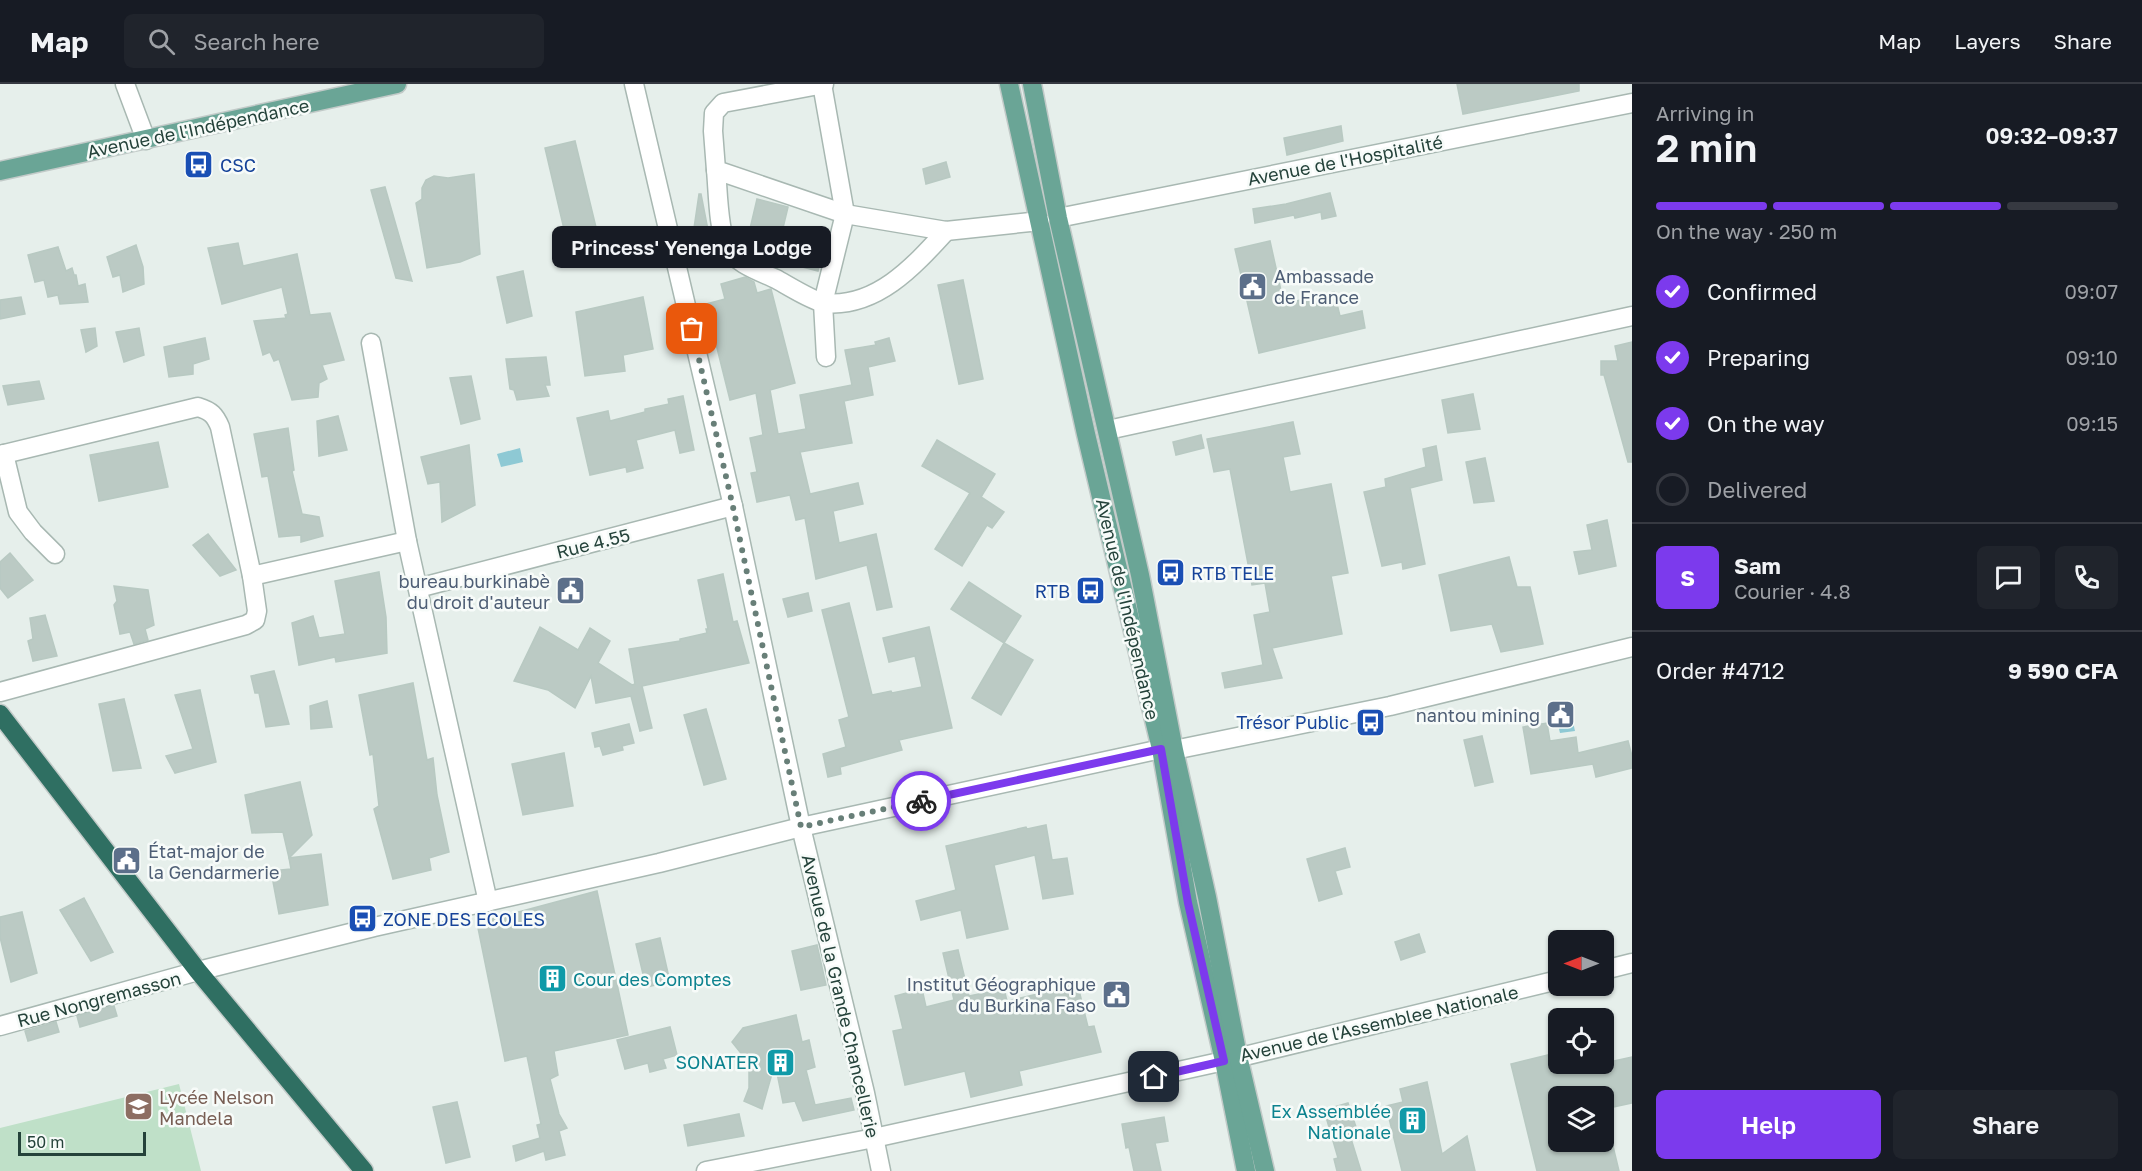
<!DOCTYPE html>
<meta charset="utf-8">
<style>
:root{--surface:#171b24;--page:#20242c;--text:#f1f3f6;--muted:#9ea1a6;--line:#363941;--accent:#7c3aed}
body{margin:0;font-family:"Golos Text",sans-serif;background:var(--page);color:var(--text);height:100vh;display:flex;flex-direction:column;font-size:22px;white-space:nowrap}
*{box-sizing:border-box;margin:0}
p{font-size:20px;color:var(--muted)}
.icon{flex:none;width:33px;height:33px;fill:none;stroke:currentColor;stroke-width:2;stroke-linecap:round;stroke-linejoin:round}
.map{position:relative;flex:1;overflow:hidden}
.details{display:flex;flex-direction:column;background:var(--surface);width:510px}
.details>*{flex:none}
.needle{width:39px;rotate:270deg}
.fabs{position:absolute;left:1548px;top:846px;display:grid;gap:12px}
.fabs a{display:grid;place-items:center;width:66px;height:66px;border-radius:9px;background:var(--surface);box-shadow:0 2px 4px #0004;font-size:30px}
.scale{position:absolute;left:18px;bottom:15px;width:128px;box-sizing:border-box;padding-left:6px;border:3px solid #24423a;border-top:0;font-size:16px;line-height:21px;white-space:nowrap;color:#24423a;-webkit-text-stroke:4px #f7fbf9;paint-order:stroke}
.pin{position:absolute;display:grid;place-items:center;width:51px;height:51px;color:#fff;margin:-26px;border-radius:12px;box-shadow:0 3px 9px #0006}
.courier{position:absolute;display:grid;place-items:center;width:60px;height:60px;margin:-30px;border:4px solid #7c3aed;border-radius:50%;background:#fff;color:#222;box-shadow:0 2px 8px #0007}
.bubble{position:absolute;height:42px;border-radius:9px;background:var(--surface);box-shadow:0 2px 4px #0004;font-size:20px;font-weight:600;line-height:42px;text-align:center}
.head em{font-style:normal;font-weight:600}
.head div{display:flex;flex-direction:column-reverse}
.head{display:flex;align-items:center;justify-content:space-between;height:102px;padding:0 24px}
h1{font-size:39px;font-weight:600;line-height:45px}
.bar{display:grid;grid-template-columns:repeat(4,1fr);gap:9px 6px;align-content:center;height:72px;padding:0 24px}
.bar i{height:8px;border-radius:4px;background:var(--line)}
.bar .current{background:var(--accent)}
.bar p{grid-column:span 4}
.line{display:flex;align-items:center;gap:15px;padding:0 24px;border-top:2px solid var(--line)}
.line div{flex:1}
.round{display:grid;place-items:center;flex:none;width:63px;height:63px;border-radius:9px;background:var(--page)}
ol{padding:0 24px;list-style:none}
li{display:flex;align-items:center;gap:18px;height:66px}
li p{margin-inline-start:auto}
li .icon{padding:6px;border-radius:50%;background:var(--accent);color:#fff;stroke-width:4}
li:last-child{color:var(--muted)}
li i{width:33px;height:33px;border:3px solid var(--line);border-radius:50%}
.cta{display:flex;gap:12px;margin-top:auto;padding:12px 24px}
.cta a{flex:1;height:69px;border-radius:9px;background:var(--accent);color:#fff;font-size:24px;font-weight:600;line-height:69px;text-align:center}
.cta a+a{background:var(--page);color:var(--text)}
header{display:flex;align-items:center;gap:36px;box-sizing:border-box;height:84px;padding:0 30px;background:var(--surface);border-bottom:2px solid var(--line)}
header strong{font-size:28px}
nav{display:flex;gap:33px;margin-inline-start:auto;font-size:21px}
.search{width:420px;height:54px;background:var(--page);display:flex;align-items:center;gap:15px;box-sizing:border-box;padding:0 21px;border-radius:9px;color:var(--muted);font-size:22px}
main{display:flex;flex:1;min-height:0}
.map>svg:first-child{display:block}
.green{fill:#bfe0c8}
.water{fill:#8ec9d4}
.building{fill:#bbcac4;stroke:#b8c9c2;stroke-width:1.5}
.lines{fill:none;stroke-linecap:round;stroke-linejoin:round}
.minor-casing{stroke:#a8b8b2;stroke-width:21}
.major-casing{stroke:#c2cac8;stroke-width:21}
.highway-casing{stroke:#c2cac8;stroke-width:21}
.minor{stroke:#fff;stroke-width:18}
.major{stroke:#6aa596;stroke-width:18}
.highway{stroke:#2f6f62;stroke-width:18}
.done{stroke:#687f78;stroke-width:6;stroke-dasharray:0 10.8}
.route{stroke:#7c3aed;stroke-width:8}
.labels{text-anchor:middle;dominant-baseline:central;stroke-width:5;stroke-linejoin:round;paint-order:stroke}
.street-label{font-size:18px;fill:#24423a;stroke:#f7fbf9}
.transit-label{font-size:18px;fill:#164399;stroke:#f7fbf9;text-anchor:start}
.service-label{font-size:18px;fill:#4e5e75;stroke:#f7fbf9;text-anchor:end}
.culture-label{font-size:18px;fill:#0d838f;stroke:#f7fbf9;text-anchor:end}
.education-label{font-size:18px;fill:#785e54;stroke:#f7fbf9;text-anchor:start}
</style>
<header>
<strong>Map</strong>
<div class="search"><svg class="icon" aria-label="search" viewBox="0 0 24 24"><circle cx="10" cy="10" r="6"/><path d="M15 15l6 6"/></svg>Search here</div>
<nav><a>Map</a><a>Layers</a><a>Share</a></nav>
</header>
<main>
<div class="map">
<svg width="1632" height="1087" viewBox="0 0 1632 1087">
<rect width="100%" height="100%" fill="#e6efeb"/>
<polygon class="green" points="179,1000 201,1087 0,1087 0,1044"/>
<g class="water">
<polygon points="520,364 523,378 501,383 497,370"/>
<polygon points="1569,620 1575,647 1560,649 1554,624"/>
</g>
<g class="building">
<polygon points="1457,0 1579,0 1579,7 1463,30"/>
<polygon points="1341,42 1343,57 1287,71 1284,54"/>
<polygon points="575,57 602,168 571,175 545,64"/>
<polygon points="946,78 950,93 926,100 923,85"/>
<polygon points="474,90 480,170 460,178 427,184 416,119 422,115 422,104 426,96 434,92 448,94"/>
<polygon points="385,103 412,197 396,194 371,106"/>
<polygon points="1330,109 1336,132 1322,135 1321,128 1295,134 1294,131 1255,139 1253,125 1286,120"/>
<polygon points="699,110 701,110 708,146 693,151"/>
<polygon points="757,115 788,123 782,148 825,159 818,187 748,169 745,166"/>
<polygon points="1270,157 1284,220 1334,208 1340,232 1362,227 1365,244 1259,269 1235,165"/>
<polygon points="238,159 243,182 297,170 310,231 330,229 344,276 322,281 327,295 319,299 318,313 292,316 279,275 274,277 270,268 263,271 254,237 286,234 285,231 288,230 282,203 222,220 208,164"/>
<polygon points="136,161 143,183 144,200 123,208 120,191 113,193 107,173"/>
<polygon points="58,163 66,187 72,184 74,191 76,191 78,202 85,200 88,218 60,220 58,211 48,213 44,196 35,198 28,171"/>
<polygon points="523,187 532,232 507,239 497,193"/>
<polygon points="745,193 754,198 757,209 771,205 795,299 770,306 778,350 806,345 800,311 852,301 845,266 876,261 875,258 889,254 895,277 868,283 873,311 844,317 852,359 800,368 810,410 858,399 863,420 833,427 839,459 876,450 892,523 877,526 867,481 816,495 805,434 796,436 790,411 757,418 751,389 757,388 750,354 763,351 756,309 730,316 706,220 725,215 721,200"/>
<polygon points="963,196 983,295 959,300 938,201"/>
<polygon points="21,213 25,230 0,235 0,216"/>
<polygon points="643,213 653,265 623,271 625,287 585,292 576,228"/>
<polygon points="95,244 97,262 86,268 81,246"/>
<polygon points="139,244 144,271 124,278 116,248"/>
<polygon points="205,254 209,275 193,280 193,290 169,293 164,263"/>
<polygon points="1632,258 1632,378 1628,378 1604,291 1601,291 1601,277 1618,277 1615,262"/>
<polygon points="546,273 550,301 545,301 549,312 517,316 514,306 510,305 506,275"/>
<polygon points="471,292 480,335 461,340 450,294"/>
<polygon points="39,297 44,315 8,321 3,302"/>
<polygon points="1473,310 1480,345 1448,349 1442,316"/>
<polygon points="683,312 694,366 680,369 675,346 636,356 643,384 627,388 626,383 590,391 577,334 608,327 610,337 645,328 645,325 669,320 668,315"/>
<polygon points="338,332 347,366 319,372 317,337"/>
<polygon points="1293,338 1300,370 1283,373 1290,408 1331,400 1348,489 1331,492 1342,550 1272,564 1282,594 1225,604 1222,589 1263,581 1254,531 1270,528 1265,499 1252,501 1230,385 1214,388 1207,355"/>
<polygon points="288,344 294,386 292,387 302,430 319,433 323,452 301,458 301,451 279,453 268,392 262,393 254,350"/>
<polygon points="1201,351 1204,364 1176,371 1173,358"/>
<polygon points="937,356 995,390 981,413 1004,428 992,444 987,441 962,482 935,465 970,409 922,382"/>
<polygon points="158,358 168,403 99,417 90,371"/>
<polygon points="469,361 475,421 442,438 440,398 428,400 421,373"/>
<polygon points="1436,362 1442,396 1410,404 1425,480 1403,485 1402,478 1382,482 1364,408 1386,403 1385,395 1426,383 1423,365"/>
<polygon points="1485,374 1494,417 1474,419 1466,378"/>
<polygon points="1607,436 1616,482 1579,490 1574,468 1592,466 1587,441"/>
<polygon points="208,450 236,486 220,492 193,461"/>
<polygon points="10,469 33,496 8,514 0,504 0,478"/>
<polygon points="1509,473 1517,503 1530,503 1543,560 1501,568 1492,540 1451,547 1439,491"/>
<polygon points="379,488 386,533 387,569 336,578 335,573 299,581 292,539 313,532 319,554 345,550 335,497"/>
<polygon points="723,490 733,538 737,537 749,579 642,602 652,644 640,647 631,612 596,619 591,592 575,624 548,606 514,597 540,543 578,566 590,544 610,557 598,579 632,601 635,600 629,565 680,557 680,555 707,549 706,545 708,545 698,496"/>
<polygon points="969,498 1021,532 1004,559 951,525"/>
<polygon points="114,502 148,506 154,541 145,545 148,556 134,560 130,548 120,550 114,521 117,517"/>
<polygon points="808,509 812,527 788,533 783,515"/>
<polygon points="849,519 872,611 891,607 892,609 922,603 915,572 889,578 883,554 929,543 952,644 899,656 902,666 840,683 841,690 828,693 823,670 846,663 839,636 849,633 822,526"/>
<polygon points="45,531 57,572 33,577 28,557 33,555 30,534"/>
<polygon points="1004,559 1033,576 1001,631 972,614"/>
<polygon points="274,587 289,640 266,643 259,609 255,609 251,592"/>
<polygon points="413,599 427,676 433,674 437,711 449,768 429,774 431,786 393,795 374,725 379,722 373,670 370,671 359,611"/>
<polygon points="200,606 216,678 175,689 166,672 193,665 175,611"/>
<polygon points="124,615 141,684 113,687 99,620"/>
<polygon points="327,617 332,643 311,645 310,622"/>
<polygon points="706,625 726,695 704,701 684,631"/>
<polygon points="1547,639 1550,657 1576,653 1578,669 1628,657 1632,672 1632,684 1596,693 1593,680 1531,690 1523,643"/>
<polygon points="629,640 634,659 622,662 623,666 603,671 600,662 595,663 592,649"/>
<polygon points="1482,652 1493,698 1475,702 1464,656"/>
<polygon points="564,669 573,722 523,731 512,680"/>
<polygon points="300,698 312,751 289,774 283,748 252,749 245,711"/>
<polygon points="1046,741 1052,776 1067,774 1073,810 1043,815 1035,771 994,781 1008,845 967,854 961,826 921,836 916,817 956,806 946,762 1026,743 1027,745"/>
<polygon points="1345,764 1350,783 1335,787 1342,810 1319,817 1307,775"/>
<polygon points="321,770 328,821 279,830 271,787 291,785 289,774"/>
<polygon points="597,807 628,951 554,967 558,991 550,995 559,1030 567,1044 559,1047 565,1071 546,1076 544,1067 516,1077 513,1062 540,1054 537,1041 541,1040 527,972 505,977 477,839"/>
<polygon points="84,814 113,868 91,877 60,826"/>
<polygon points="22,828 37,889 11,898 0,853 0,833"/>
<polygon points="1419,850 1425,868 1401,876 1395,858"/>
<polygon points="660,854 670,898 646,903 636,860"/>
<polygon points="817,861 826,901 801,906 792,867"/>
<polygon points="958,866 969,912 1004,905 1007,917 1059,905 1058,902 1077,898 1088,943 1094,942 1101,968 1019,987 1022,1001 971,1013 965,987 905,1001 893,947 903,945 895,912 922,905 926,923 954,916 943,869"/>
<polygon points="114,922 117,932 80,943 77,932"/>
<polygon points="796,931 802,958 809,956 815,983 806,986 815,1021 851,1014 854,1026 803,1037 795,1017 783,1019 775,979 762,1025 744,1017 749,1004 749,988 744,973 732,958 743,944"/>
<polygon points="56,938 59,948 28,957 25,947"/>
<polygon points="670,943 677,971 663,975 666,984 650,988 648,979 625,985 617,956"/>
<polygon points="1548,971 1552,986 1579,980 1581,980 1582,984 1632,973 1632,1019 1604,1025 1604,1012 1558,1012 1558,1058 1612,1058 1619,1087 1537,1087 1511,980"/>
<polygon points="1427,998 1442,1070 1467,1052 1475,1087 1402,1087 1386,1022 1403,1018 1400,1005"/>
<polygon points="457,1018 470,1073 446,1079 433,1023"/>
<polygon points="1348,1019 1356,1043 1348,1045 1361,1087 1337,1087 1334,1075 1338,1074 1324,1026"/>
<polygon points="739,1030 744,1052 688,1062 684,1041"/>
<polygon points="1164,1033 1168,1057 1155,1059 1161,1087 1134,1087 1129,1063 1126,1064 1122,1040"/>
</g>
<g class="lines">
<defs>
<g id="minor">
<polyline points="125,0 146,56"/>
<polyline points="634,0 733,422 801,743 865,1009 881,1087"/>
<polyline points="822,0 845,130 823,219 826,273"/>
<polyline points="824,0 723,19 714,29 713,47 716,86 845,130 946,147 1040,137"/>
<path d="M 716,86 C 718,105 718,146 727,163 C 736,180 759,187 776,195 C 787,201 814,218 825,219 C 877,224 915,181 946,147"/>
<polyline points="1058,134 1632,19"/>
<polyline points="371,259 407,457"/>
<polyline points="1108,346 1632,232"/>
<polyline points="4,370 18,428 33,448 55,470"/>
<path d="M 0,371 L 198,323 C 211,327 215,331 220,343 L 252,492"/>
<polyline points="418,504 733,422"/>
<polyline points="0,608 246,541 255,536 257,527 252,492 407,457 488,818"/>
<polyline points="1604,886 1632,879"/>
<polyline points="0,942 198,887 374,843 659,779 801,743 1161,665 1174,666 1390,622 1632,563"/>
<polyline points="706,1087 874,1054 1224,977 1558,896"/>
</g>
<g id="major">
<polyline points="1009,0 1086,350 1161,665 1188,818 1224,977 1246,1087"/>
<polyline points="1032,0 1058,134 1140,491 1174,666 1207,813 1238,972 1265,1087"/>
<polyline points="0,87 397,0"/>
</g>
<polyline id="highway" points="0,630 198,887 364,1087"/>
</defs>
<use href="#minor" class="minor-casing"/>
<use href="#major" class="major-casing"/>
<use href="#highway" class="highway-casing"/>
<use href="#minor" class="minor"/>
<use href="#major" class="major"/>
<use href="#highway" class="highway"/>
</g>
<g class="lines">
<polyline class="done" points="692,245 733,423 801,743 921,717"/>
<polyline class="route" points="921,717 1161,665 1188,819 1224,977 1154,993"/>
</g>
<defs>
<symbol id="bus-square" viewBox="-11 -11 22 22"><rect x="-9" y="-9" width="18" height="18" rx="4" fill="#1a4fb4" stroke="#f7fbf9"/><path d="M-5-6H5V4H4V6H2V4H-2V6H-4V4H-5ZM-3.5-4V0h7V-4ZM-3.5 1.2v1.5H-2V1.2ZM2 1.2v1.5H3.5V1.2Z" fill="#fff"/></symbol>
<symbol id="civic-square" viewBox="-11 -11 22 22"><rect x="-9" y="-9" width="18" height="18" rx="4" fill="#5c6f8a" stroke="#f7fbf9"/><path d="M-.6-6.5H3V-4.5H.6V-3L4-1V1h2V6H-6V1h2V-1L-.6-3ZM-1.2 2.5V6h2.4V2.5Z" fill="#fff"/></symbol>
<symbol id="building-square" viewBox="-11 -11 22 22"><rect x="-9" y="-9" width="18" height="18" rx="4" fill="#0f9aa8" stroke="#f7fbf9"/><path d="M-4-6H4V6H1V3H-1V6H-4ZM-2.5-4.3h1.7v1.8h-1.7ZM.8-4.3h1.7v1.8H.8ZM-2.5-1h1.7V.8h-1.7ZM.8-1h1.7V.8H.8Z" fill="#fff"/></symbol>
<symbol id="school-square" viewBox="-11 -11 22 22"><rect x="-9" y="-9" width="18" height="18" rx="4" fill="#8d6e63" stroke="#f7fbf9"/><path d="M0-5L7-2L0 1L-7-2ZM-4 1L0 2.5L4 1V4Q0 6-4 4Z" fill="#fff"/></symbol>
</defs>
<g fill-rule="evenodd">
<use href="#bus-square" x="182" y="64" width="33" height="33"/>
<use href="#civic-square" x="1236" y="186" width="33" height="33"/>
<use href="#bus-square" x="1154" y="472" width="33" height="33"/>
<use href="#civic-square" x="554" y="490" width="33" height="33"/>
<use href="#bus-square" x="1074" y="490" width="33" height="33"/>
<use href="#civic-square" x="1544" y="614" width="33" height="33"/>
<use href="#bus-square" x="1354" y="622" width="33" height="33"/>
<use href="#civic-square" x="110" y="760" width="33" height="33"/>
<use href="#bus-square" x="346" y="818" width="33" height="33"/>
<use href="#building-square" x="536" y="878" width="33" height="33"/>
<use href="#civic-square" x="1100" y="894" width="33" height="33"/>
<use href="#building-square" x="764" y="962" width="33" height="33"/>
<use href="#school-square" x="122" y="1006" width="33" height="33"/>
<use href="#building-square" x="1396" y="1020" width="33" height="33"/>
</g>
<g class="labels">
<g class="street-label">
<text transform="translate(198 44) rotate(-12)">Avenue de l'Indépendance</text>
<text transform="translate(1345 76) rotate(-11)">Avenue de l'Hospitalité</text>
<text transform="translate(593 459) rotate(-14)">Rue 4.55</text>
<text transform="translate(1128 525) rotate(77)">Avenue de l'Indépendance</text>
<text transform="translate(841 912) rotate(77)">Avenue de la Grande Chancellerie</text>
<text transform="translate(99 915) rotate(-15)">Rue Nongremasson</text>
<text transform="translate(1379 939) rotate(-13)">Avenue de l'Assemblee Nationale</text>
</g>
<g class="transit-label">
<text x="220" y="81">CSC</text>
<text x="1191" y="489">RTB TELE</text>
<text x="1070" y="507" text-anchor="end">RTB</text>
<text x="1349" y="638" text-anchor="end">Trésor Public</text>
<text x="383" y="835">ZONE DES ECOLES</text>
</g>
<g class="service-label">
<text x="1274" y="192" text-anchor="start">Ambassade<tspan x="1274" dy="21">de France</tspan></text>
<text x="550" y="497">bureau burkinabè<tspan x="550" dy="21">du droit d'auteur</tspan></text>
<text x="1540" y="631">nantou mining</text>
<text x="148" y="767" text-anchor="start">État-major de<tspan x="148" dy="21">la Gendarmerie</tspan></text>
<text x="1096" y="900">Institut Géographique<tspan x="1096" dy="21">du Burkina Faso</tspan></text>
</g>
<g class="culture-label">
<text x="573" y="895" text-anchor="start">Cour des Comptes</text>
<text x="759" y="978">SONATER</text>
<text x="1391" y="1027">Ex Assemblée<tspan x="1391" dy="21">Nationale</tspan></text>
</g>
<g class="education-label">
<text x="159" y="1013">Lycée Nelson<tspan x="159" dy="21">Mandela</tspan></text>
</g>
</g>
</svg>
<div class="fabs">
<a><svg class="needle" viewBox="-14 -14 28 28"><path d="M0-13l5 13h-10z" fill="#e53935"/><path d="M0 13l5-13h-10z" fill="#9ea1a6"/></svg></a>
<a><svg class="icon" aria-label="locate" viewBox="0 0 24 24"><circle cx="12" cy="12" r="6"/><path d="M12 2v4M12 18v4M2 12h4M18 12h4"/></svg></a>
<a><svg class="icon" aria-label="layers" viewBox="0 0 24 24"><path d="M12 4l9 5-9 5-9-5zM3 14l9 5 9-5"/></svg></a>
</div>
<div class="scale">50 m</div>
<div class="pin" style="left:692px;top:245px;background:#ea580c"><svg class="icon" aria-label="bag" viewBox="0 0 24 24"><path d="M5 8h14l-1 12H6zM9 8a3 3 0 0 1 6 0"/></svg></div>
<div class="pin" style="left:1154px;top:993px;background:#1f2937"><svg class="icon" aria-label="home" viewBox="0 0 24 24"><path d="M3 11l9-7 9 7M6 9v11h12V9"/></svg></div>
<div class="courier" style="left:921px;top:717px"><svg class="icon" aria-label="bike" viewBox="0 0 24 24"><circle cx="6" cy="16" r="4"/><circle cx="18" cy="16" r="4"/><path d="M6 16l4-8h5l3 8M10 8l3 8H6M13 5h3"/></svg></div>
<div class="bubble" style="left:552px;top:142px;width:279px">Princess' Yenenga Lodge</div>
</div>
<section class="details">
<div class="head"><div><h1>2 min</h1><p>Arriving in</p></div><em>09:32–09:37</em></div>
<div class="bar"><i class="current"></i><i class="current"></i><i class="current"></i><i></i><p>On the way · 250 m</p></div>
<ol>
<li><svg class="icon" aria-label="check" viewBox="0 0 24 24"><path d="M5 12l5 5 9-10"/></svg>Confirmed<p>09:07</p></li>
<li><svg class="icon" aria-label="check" viewBox="0 0 24 24"><path d="M5 12l5 5 9-10"/></svg>Preparing<p>09:10</p></li>
<li><svg class="icon" aria-label="check" viewBox="0 0 24 24"><path d="M5 12l5 5 9-10"/></svg>On the way<p>09:15</p></li>
<li><i></i>Delivered</li>
</ol>
<div class="line" style="height:108px"><b class="round" style="background:var(--accent);color:#fff">S</b><div><b>Sam</b><p>Courier · 4.8</p></div><a class="round"><svg class="icon" aria-label="chat" viewBox="0 0 24 24"><path d="M4 5h16v11H9l-5 4z"/></svg></a><a class="round"><svg class="icon" aria-label="phone" viewBox="0 0 24 24"><path d="M5 4h4l2 5-3 2q2 4 5 5l2-3 5 2v4C11 20 4 13 5 4z"/></svg></a></div>
<div class="line" style="height:78px"><div>Order #4712</div><b>9 590 CFA</b></div>
<div class="cta"><a>Help</a><a>Share</a></div>
</section>
</main>
